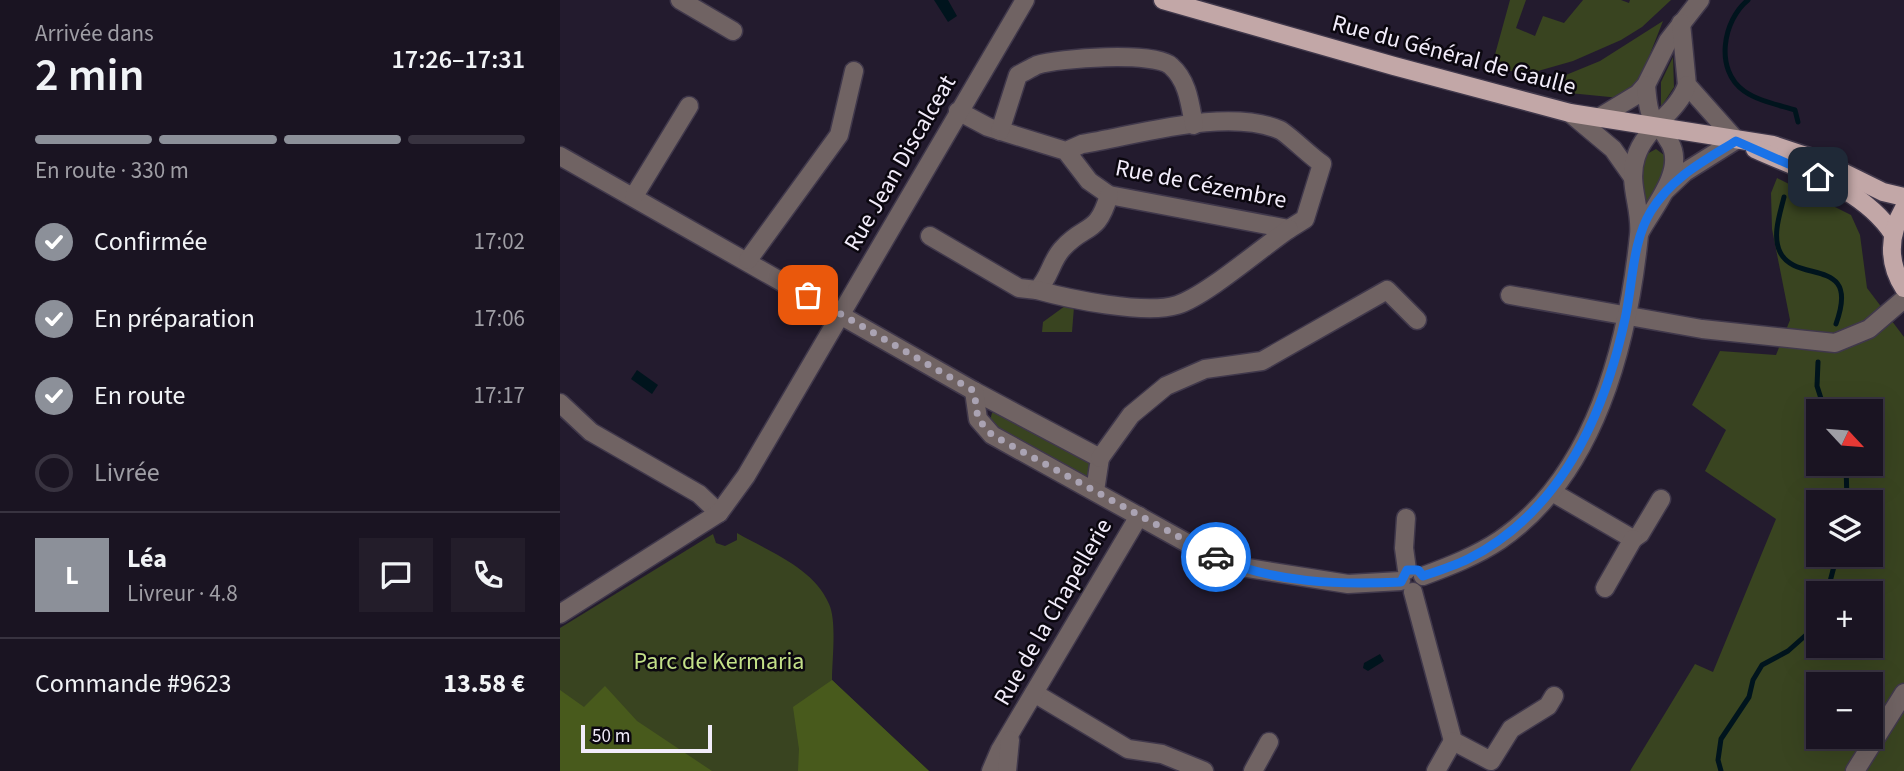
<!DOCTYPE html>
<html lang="fr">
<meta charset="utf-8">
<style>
:root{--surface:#1a1422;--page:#231d2a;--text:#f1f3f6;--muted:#9f9ea5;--line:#383340;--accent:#8c9099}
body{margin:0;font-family:"Source Sans 3",sans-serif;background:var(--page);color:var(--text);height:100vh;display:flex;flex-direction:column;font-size:26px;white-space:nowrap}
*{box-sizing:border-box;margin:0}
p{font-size:23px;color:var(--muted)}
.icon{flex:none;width:38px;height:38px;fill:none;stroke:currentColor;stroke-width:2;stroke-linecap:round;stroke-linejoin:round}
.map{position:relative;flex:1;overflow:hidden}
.details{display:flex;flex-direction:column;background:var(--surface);width:560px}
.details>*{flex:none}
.needle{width:46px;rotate:116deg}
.controls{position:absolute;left:1246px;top:399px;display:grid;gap:14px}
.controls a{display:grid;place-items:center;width:77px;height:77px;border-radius:0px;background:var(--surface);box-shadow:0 7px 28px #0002,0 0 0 2px var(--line);font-size:35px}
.scale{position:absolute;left:21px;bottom:18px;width:131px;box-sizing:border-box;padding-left:7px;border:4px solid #f2ecfa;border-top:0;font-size:19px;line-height:24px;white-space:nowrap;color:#f2ecfa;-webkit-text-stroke:5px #0b070f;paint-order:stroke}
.pin{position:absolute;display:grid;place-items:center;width:60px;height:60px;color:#fff;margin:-30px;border-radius:14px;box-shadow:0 4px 10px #0006}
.courier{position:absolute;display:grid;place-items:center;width:70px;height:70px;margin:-35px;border:5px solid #1a73e8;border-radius:50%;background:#fff;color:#222;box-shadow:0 2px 9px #0007}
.headline em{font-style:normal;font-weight:600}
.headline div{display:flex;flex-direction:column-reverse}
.headline{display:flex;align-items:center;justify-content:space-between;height:119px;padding:0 35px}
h1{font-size:46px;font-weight:600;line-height:52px}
.bar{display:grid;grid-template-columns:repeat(4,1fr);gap:10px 7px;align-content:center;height:84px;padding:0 35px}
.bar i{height:9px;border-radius:5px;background:var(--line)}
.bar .selected{background:var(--accent)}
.bar p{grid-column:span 4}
.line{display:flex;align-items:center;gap:18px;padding:0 35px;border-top:2px solid var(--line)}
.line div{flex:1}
.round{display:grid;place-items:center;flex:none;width:74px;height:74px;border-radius:0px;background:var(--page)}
ol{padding:0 35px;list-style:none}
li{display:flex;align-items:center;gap:21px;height:77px}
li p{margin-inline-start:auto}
li .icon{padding:7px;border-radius:50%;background:var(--accent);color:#fff;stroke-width:4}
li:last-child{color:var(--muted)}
li i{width:38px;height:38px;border:4px solid var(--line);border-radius:50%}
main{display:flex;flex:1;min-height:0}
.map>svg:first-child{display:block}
.green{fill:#394420;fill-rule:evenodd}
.forest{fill:#485a1c}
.water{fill:#00141d}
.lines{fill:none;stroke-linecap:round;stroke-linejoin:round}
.stream{stroke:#00141d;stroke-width:5}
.minor-casing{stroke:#40384b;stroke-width:21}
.major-casing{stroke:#40384b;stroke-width:21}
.minor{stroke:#706363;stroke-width:18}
.major{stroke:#c2a7a7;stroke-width:18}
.done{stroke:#aaa3b3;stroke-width:7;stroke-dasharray:0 12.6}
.route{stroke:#1a73e8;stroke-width:9}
.labels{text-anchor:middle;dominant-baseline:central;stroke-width:5;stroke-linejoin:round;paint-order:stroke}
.street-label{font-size:24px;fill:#f2ecfa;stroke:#0b070f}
.park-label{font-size:24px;fill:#c3e088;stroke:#0b070f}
</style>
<main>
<section class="details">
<div class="headline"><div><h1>2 min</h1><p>Arrivée dans</p></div><em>17:26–17:31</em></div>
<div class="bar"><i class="selected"></i><i class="selected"></i><i class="selected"></i><i></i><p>En route · 330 m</p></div>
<ol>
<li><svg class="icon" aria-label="check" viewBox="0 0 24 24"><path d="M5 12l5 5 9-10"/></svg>Confirmée<p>17:02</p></li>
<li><svg class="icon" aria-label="check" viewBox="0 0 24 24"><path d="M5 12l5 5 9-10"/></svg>En préparation<p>17:06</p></li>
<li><svg class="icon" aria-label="check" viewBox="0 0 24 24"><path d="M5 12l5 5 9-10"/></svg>En route<p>17:17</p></li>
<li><i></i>Livrée</li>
</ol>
<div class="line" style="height:126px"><b class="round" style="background:var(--accent);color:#fff">L</b><div><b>Léa</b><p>Livreur · 4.8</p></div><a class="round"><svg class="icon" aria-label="chat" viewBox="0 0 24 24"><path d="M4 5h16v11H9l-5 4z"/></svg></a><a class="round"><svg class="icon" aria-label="phone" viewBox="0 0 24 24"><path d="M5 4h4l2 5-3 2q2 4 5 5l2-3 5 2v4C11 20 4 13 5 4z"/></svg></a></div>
<div class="line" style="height:91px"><div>Commande #9623</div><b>13.58 €</b></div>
</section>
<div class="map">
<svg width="1344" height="771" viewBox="0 0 1344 771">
<rect width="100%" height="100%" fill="#231b2e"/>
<g class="green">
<polygon points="950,0 966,0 956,28 975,36 983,16 1004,23 1023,0 1061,0 1069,3 1070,0 1111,0 1082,27 1061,40 1013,61 971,73 931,69"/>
<polygon points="1103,21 1079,82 1060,98 999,92 1001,77 1040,61"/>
<polygon points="1113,57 1114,87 1101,107 1101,82"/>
<path d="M 1096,149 L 1104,155 C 1106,177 1097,190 1086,208 L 1080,171 L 1085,155 Z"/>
<path d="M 1217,178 L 1291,215 L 1300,235 L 1307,288 L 1344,337 L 1344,771 L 1070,771 L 1135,664 L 1153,672 L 1216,519 L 1145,471 L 1166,430 L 1132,405 L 1160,351 L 1216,355 L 1230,320 L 1212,229 L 1211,193 ZM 1258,411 L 1311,411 L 1311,464 L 1258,464 ZM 1258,502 L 1311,502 L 1311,555 L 1258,555 ZM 1258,593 L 1311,593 L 1311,646 L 1258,646 ZM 1258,684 L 1311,684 L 1311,737 L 1258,737 Z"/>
<polygon points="505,306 514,307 512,332 482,332 483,322"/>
<polygon points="438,410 532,460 528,482 429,424 432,413"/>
<path d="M 177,533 C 210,552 254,568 269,604 C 277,621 272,660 272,680 L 369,771 L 0,771 L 0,628 L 153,534 L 156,543 L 165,546 L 177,540 Z"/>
</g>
<g class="forest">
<polygon points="272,680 369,771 238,771 239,749 233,707"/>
<polygon points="45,686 77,721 152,771 0,771 0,690 24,707"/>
</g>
<g class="water">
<polygon points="374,0 388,0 397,16 388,22"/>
<polygon points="77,370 98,385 92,394 71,379"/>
<polygon points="820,654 824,661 808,671 803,668 804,663"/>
</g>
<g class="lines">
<g class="stream">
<path d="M 1188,0 C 1163,20 1154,70 1184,91 C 1198,101 1219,105 1235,110 L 1238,122"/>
<path d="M 1224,197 C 1220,214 1212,235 1220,252 C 1236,285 1301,255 1276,324"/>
<polyline points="1258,362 1257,386 1265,411"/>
<polyline points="1286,464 1287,502"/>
<polyline points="1267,593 1277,555"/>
<polyline points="1161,771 1158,760 1161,739 1189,697 1193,680 1202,665 1228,651 1246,635 1258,614"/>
</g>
<defs>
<g id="minor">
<polyline points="120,0 173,31"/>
<path d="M 398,111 L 428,127 L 506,151 L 529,181 L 549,195 L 729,229 L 745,219 L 762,164 C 750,156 728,134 720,130 C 667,107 578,135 522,144 L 506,151"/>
<polyline points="1010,113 1053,149 1072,176"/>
<polyline points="1040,117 1078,94 1086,85 1108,41 1140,0"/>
<path d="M 440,131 L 458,75 C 464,72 471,68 477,65 C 498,58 595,51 611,66 C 628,81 630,104 634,125"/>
<polyline points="0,156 414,391 540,458 535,491"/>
<polyline points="1105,191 1125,172 1176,140 1127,85 1121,23"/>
<polyline points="74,196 129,106"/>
<path d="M 1080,232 C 1092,209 1126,171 1110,143 C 1092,113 1089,124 1086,85"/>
<path d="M 370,236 L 459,288 L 477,290 C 490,278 491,260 503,248 C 526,223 537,236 549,195"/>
<polyline points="188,260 279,135 294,71"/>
<path d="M 477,290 C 509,299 585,315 617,305 C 646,296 701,248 729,229"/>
<polyline points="950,295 1142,329 1275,343 1309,329 1344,299"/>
<polyline points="414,391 418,419 432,435 638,549 675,566 788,584 841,581"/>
<polyline points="0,403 31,432 139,494 159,513"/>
<polyline points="540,458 571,415 606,386 645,369 702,361 827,290 857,320"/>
<polyline points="992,492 1073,539 1080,534 1101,499"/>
<polyline points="846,518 844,548 847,570"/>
<path d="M 863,576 C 890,566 916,556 940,540 C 1035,475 1068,344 1079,235 C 1082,208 1067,184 1076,157 C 1085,127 1117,114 1127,85"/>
<polyline points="1045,588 1073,539"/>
<polyline points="853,592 893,741 931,761 951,729 988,706 994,696"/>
<polyline points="0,614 159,513 186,476 465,0"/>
<polyline points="474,693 568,749 602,754 644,771"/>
<polyline points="431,771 440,750 579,516"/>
<polyline points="447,771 450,740"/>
<polyline points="693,771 709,742"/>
<polyline points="876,771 893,741"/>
<polyline points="1295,771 1344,693"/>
</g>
<g id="major">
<polyline points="603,0 834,66 1010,113 1213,145 1258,160 1323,192 1344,197"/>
<path d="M 1195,149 C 1243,171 1303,188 1333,234"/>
<path d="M 1344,208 C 1329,234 1327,262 1344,288"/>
</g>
</defs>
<use href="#minor" class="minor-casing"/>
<use href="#major" class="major-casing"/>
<use href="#minor" class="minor"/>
<use href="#major" class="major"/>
</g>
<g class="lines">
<polyline class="done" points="248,295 414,391 418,419 432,435 656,557"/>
<path class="route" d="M 656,557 C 712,583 780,585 841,582 L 847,570 L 858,570 L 863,576 C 878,571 894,566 908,559 C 1001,512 1044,416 1065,319 C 1073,283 1072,242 1091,211 C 1112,177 1144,161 1176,141 L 1258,177"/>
</g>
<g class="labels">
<g class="street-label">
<text transform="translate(894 55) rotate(15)">Rue du Général de Gaulle</text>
<text transform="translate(340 163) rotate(-60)">Rue Jean Discalceat</text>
<text transform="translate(641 184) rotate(11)">Rue de Cézembre</text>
<text transform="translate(493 612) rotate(-60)">Rue de la Chapellerie</text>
</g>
<g class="park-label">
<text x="159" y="661">Parc de Kermaria</text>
</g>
</g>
</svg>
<div class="controls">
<a><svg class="needle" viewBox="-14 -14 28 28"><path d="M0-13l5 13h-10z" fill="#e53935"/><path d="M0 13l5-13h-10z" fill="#9f9ea5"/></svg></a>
<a><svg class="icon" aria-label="layers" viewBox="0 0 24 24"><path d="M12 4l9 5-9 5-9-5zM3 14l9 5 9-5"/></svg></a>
<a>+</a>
<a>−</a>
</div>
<div class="scale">50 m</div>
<div class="pin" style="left:248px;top:295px;background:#ea580c"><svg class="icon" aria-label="bag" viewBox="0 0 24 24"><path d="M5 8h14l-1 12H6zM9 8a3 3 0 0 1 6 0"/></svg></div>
<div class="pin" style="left:1258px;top:177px;background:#1f2937"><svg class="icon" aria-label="home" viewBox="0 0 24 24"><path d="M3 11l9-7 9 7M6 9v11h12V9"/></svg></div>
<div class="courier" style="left:656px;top:557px"><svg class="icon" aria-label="car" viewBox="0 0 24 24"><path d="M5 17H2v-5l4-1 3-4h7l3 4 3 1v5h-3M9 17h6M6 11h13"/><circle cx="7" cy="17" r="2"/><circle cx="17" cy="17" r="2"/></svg></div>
</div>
</main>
